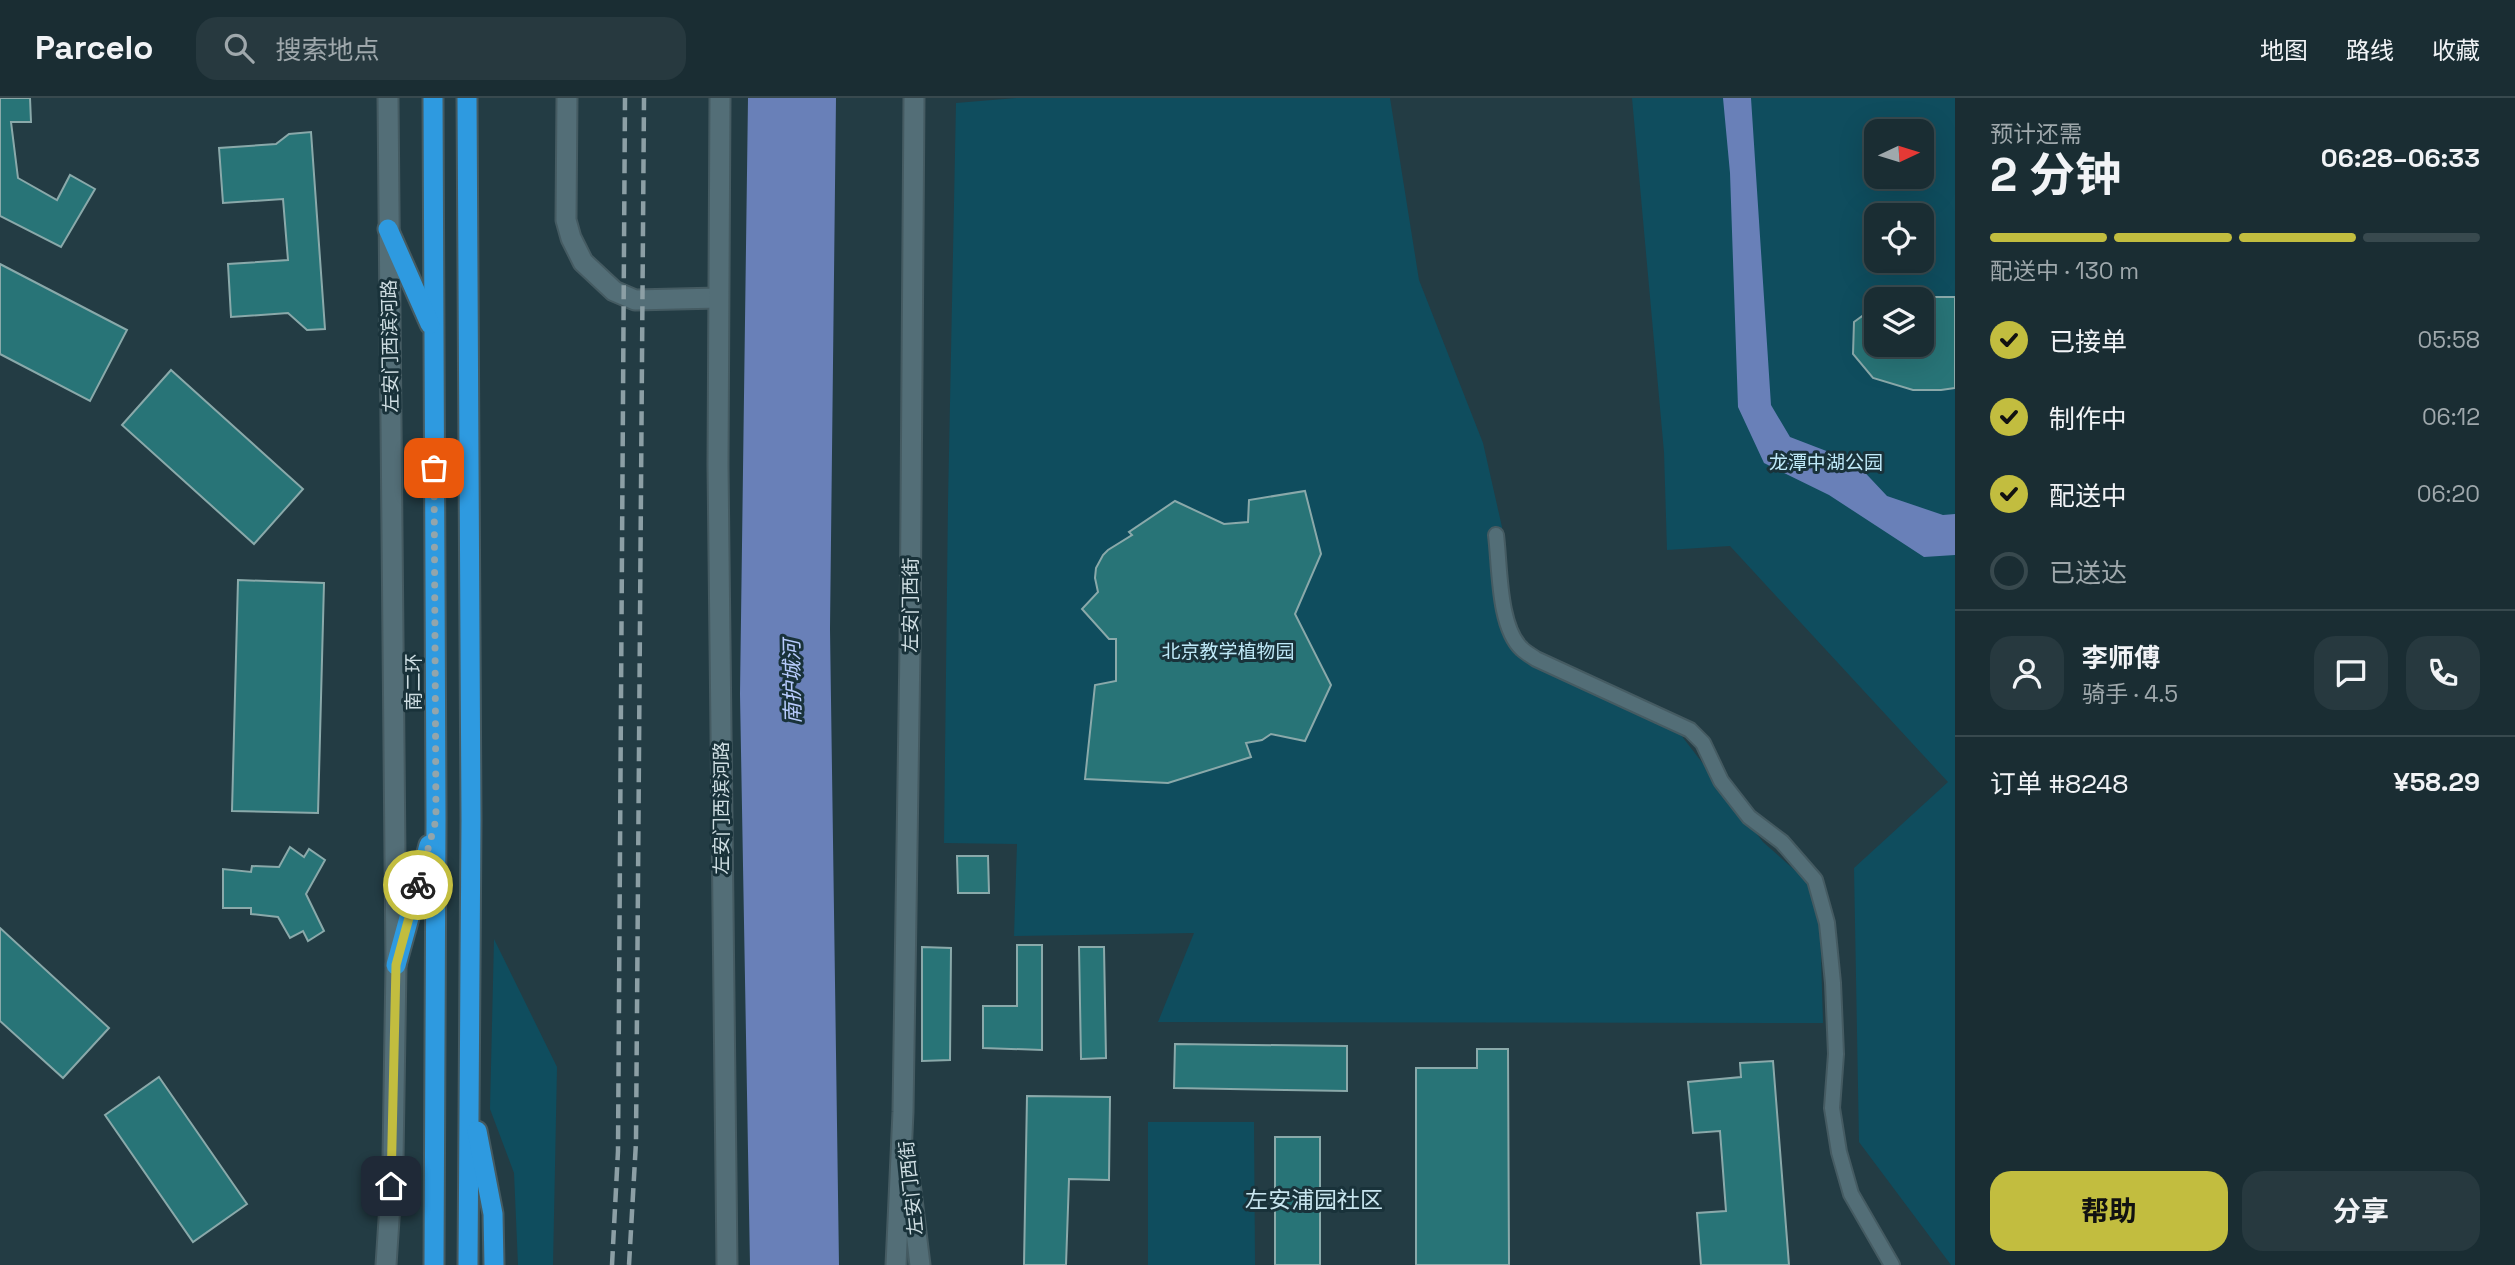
<!DOCTYPE html>
<html lang="zh">
<meta charset="utf-8">
<style>
:root{--surface:#1a2d33;--page:#27393f;--text:#f1f3f6;--muted:#9fa8ac;--line:#38494e;--accent:#c2bd3f}
body{margin:0;font-family:"Space Grotesk","Noto Sans SC",sans-serif;background:var(--page);color:var(--text);height:100vh;display:flex;flex-direction:column;font-size:26px;white-space:nowrap}
*{box-sizing:border-box;margin:0}
p{font-size:23px;color:var(--muted)}
.icon{flex:none;width:38px;height:38px;fill:none;stroke:currentColor;stroke-width:2;stroke-linecap:round;stroke-linejoin:round}
.map{position:relative;flex:1;overflow:hidden}
.sheet{display:flex;flex-direction:column;background:var(--surface);width:560px}
.sheet>*{flex:none}
.needle{width:46px;rotate:86deg}
.tools{position:absolute;left:1864px;top:21px;display:grid;gap:14px}
.tools a{display:grid;place-items:center;width:70px;height:70px;border-radius:14px;background:var(--surface);box-shadow:0 7px 28px #0002,0 0 0 2px var(--line);font-size:35px}
.pin{position:absolute;display:grid;place-items:center;width:60px;height:60px;color:#fff;margin:-30px;border-radius:14px;box-shadow:0 4px 10px #0006}
.courier{position:absolute;display:grid;place-items:center;width:70px;height:70px;margin:-35px;border:5px solid #c2bd3f;border-radius:50%;background:#fff;color:#222;box-shadow:0 2px 9px #0007}
.headline em{font-style:normal;font-weight:700}
.headline div{display:flex;flex-direction:column-reverse}
.headline{display:flex;align-items:center;justify-content:space-between;height:119px;padding:0 35px}
h1{font-size:46px;font-weight:700;line-height:52px}
.bar{display:grid;grid-template-columns:repeat(4,1fr);gap:10px 7px;align-content:center;height:84px;padding:0 35px}
.bar i{height:9px;border-radius:5px;background:var(--line)}
.bar .on{background:var(--accent)}
.bar p{grid-column:span 4}
.line{display:flex;align-items:center;gap:18px;padding:0 35px;border-top:2px solid var(--line)}
.line div{flex:1}
.round{display:grid;place-items:center;flex:none;width:74px;height:74px;border-radius:21px;background:var(--page)}
ol{padding:0 35px;list-style:none}
li{display:flex;align-items:center;gap:21px;height:77px}
li p{margin-inline-start:auto}
li .icon{padding:7px;border-radius:50%;background:var(--accent);color:#111;stroke-width:4}
li:last-child{color:var(--muted)}
li i{width:38px;height:38px;border:4px solid var(--line);border-radius:50%}
.action{display:flex;gap:14px;margin-top:auto;padding:14px 35px}
.action a{flex:1;height:80px;border-radius:21px;background:var(--accent);color:#111;font-size:28px;font-weight:700;line-height:80px;text-align:center}
.action a+a{background:var(--page);color:var(--text)}
header{display:flex;align-items:center;gap:42px;box-sizing:border-box;height:98px;padding:0 35px;background:var(--surface);border-bottom:2px solid var(--line)}
header strong{font-size:33px}
nav{display:flex;gap:38px;margin-inline-start:auto;font-size:24px}
.search{width:490px;height:63px;background:var(--page);display:flex;align-items:center;gap:18px;box-sizing:border-box;padding:0 24px;border-radius:21px;color:var(--muted);font-size:26px}
main{display:flex;flex:1;min-height:0}
.map>svg:first-child{display:block}
.green{fill:#0f4d5e;fill-rule:evenodd}
.water{fill:#6980b8}
.building{fill:#287477;stroke:#8aa9aa;stroke-width:2}
.lines{fill:none;stroke-linecap:round;stroke-linejoin:round}
.minor-casing{stroke:#455b62;stroke-width:18}
.tertiary-casing{stroke:#455b62;stroke-width:23}
.trunk-casing{stroke:#455b62;stroke-width:23}
.minor{stroke:#536e77;stroke-width:14}
.tertiary{stroke:#536e77;stroke-width:19}
.trunk{stroke:#2e9ae0;stroke-width:19}
.rail{stroke:#8c9fa5;stroke-width:4.5;stroke-dasharray:14 7;stroke-linecap:butt}
.done{stroke:#93a5ab;stroke-width:7;stroke-dasharray:0 12.6}
.route{stroke:#c2bd3f;stroke-width:9}
.labels{text-anchor:middle;dominant-baseline:central;stroke-width:6;stroke-linejoin:round;paint-order:stroke}
.street-label{font-size:19px;fill:#cfdee3;stroke:#19323a}
.park-label{font-size:19px;fill:#bfe9f8;stroke:#19323a}
.water-label{font-size:21px;font-style:italic;fill:#b8ccfd;stroke:#19323a}
.quarter-label{font-size:23px;fill:#c8e5ef;stroke:#19323a}
</style>
<header>
<strong>Parcelo</strong>
<div class="search"><svg class="icon" aria-label="search" viewBox="0 0 24 24"><circle cx="10" cy="10" r="6"/><path d="M15 15l6 6"/></svg>搜索地点</div>
<nav><a>地图</a><a>路线</a><a>收藏</a></nav>
</header>
<main>
<div class="map">
<svg width="1955" height="1167" viewBox="0 0 1955 1167">
<rect width="100%" height="100%" fill="#233c44"/>
<g class="green">
<polygon points="1016,0 1390,0 1419,182 1483,345 1502,429 1510,545 1524,563 1681,637 1763,744 1808,784 1820,827 1823,925 1158,924 1194,835 1014,838 1017,746 944,745 948,405 956,5"/>
<path d="M 1632,0 L 1955,0 L 1955,1167 L 1951,1167 L 1859,1044 L 1854,770 L 1948,684 L 1730,448 L 1667,452 L 1664,354 ZM 1876,33 L 1922,33 L 1922,79 L 1876,79 ZM 1876,117 L 1922,117 L 1922,163 L 1876,163 ZM 1876,201 L 1922,201 L 1922,247 L 1876,247 Z"/>
<polygon points="494,841 557,969 553,1167 518,1167 514,1075 490,1011"/>
<polygon points="1148,1024 1254,1024 1255,1167 1148,1167"/>
</g>
<g class="water">
<polygon points="748,0 836,0 830,531 839,1167 750,1167 740,596"/>
<polygon points="1723,0 1751,0 1771,307 1790,339 1855,364 1887,398 1943,417 1955,416 1955,457 1924,459 1829,397 1764,365 1738,309 1730,75"/>
</g>
<g class="building">
<polygon points="0,0 30,0 31,24 11,24 18,80 57,102 70,77 95,91 61,149 0,118"/>
<polygon points="311,34 325,231 307,232 288,215 231,219 228,166 288,162 283,101 223,105 219,50 276,46 289,36"/>
<polygon points="0,166 127,232 90,303 0,256"/>
<polygon points="1922,199 1955,199 1955,290 1941,292 1913,292 1873,280 1853,256 1854,224 1876,208 1876,247 1922,247"/>
<polygon points="171,272 303,391 254,446 122,327"/>
<polygon points="1305,393 1321,456 1295,516 1331,587 1305,643 1271,636 1262,642 1246,645 1251,659 1168,685 1085,681 1095,587 1116,583 1116,541 1109,541 1082,511 1098,494 1095,480 1096,470 1103,457 1108,452 1132,437 1129,434 1175,403 1224,426 1248,424 1249,402"/>
<polygon points="238,482 324,485 318,715 232,713"/>
<polygon points="290,749 304,759 309,751 325,762 306,796 324,833 308,843 303,833 290,840 278,819 251,816 251,810 223,810 223,771 251,774 252,768 279,769"/>
<polygon points="957,758 988,758 989,795 958,795"/>
<polygon points="0,830 109,930 63,980 0,923"/>
<polygon points="1017,847 1042,847 1042,952 983,950 983,908 1017,908"/>
<polygon points="922,849 951,850 950,962 922,963"/>
<polygon points="1079,849 1104,849 1106,960 1081,961"/>
<polygon points="1175,946 1347,948 1347,993 1174,990"/>
<polygon points="1477,951 1508,951 1509,1167 1416,1167 1416,970 1477,970"/>
<polygon points="1773,963 1789,1167 1701,1167 1697,1115 1726,1113 1720,1033 1693,1035 1688,984 1741,979 1740,965"/>
<polygon points="159,979 247,1106 193,1144 105,1017"/>
<polygon points="1027,998 1110,999 1109,1082 1069,1081 1066,1167 1024,1167"/>
<rect x="1275" y="1039" width="45" height="128"/>
</g>
<g class="lines">
<defs>
<path id="minor" d="M 1496,437 C 1500,468 1498,529 1522,551 C 1526,555 1532,558 1536,561 L 1690,632 L 1703,645 L 1721,683 L 1749,719 L 1782,744 L 1815,782 L 1827,825 L 1833,885 L 1836,956 L 1832,1010 L 1839,1054 L 1851,1096 L 1892,1167"/>
<g id="tertiary">
<polyline points="567,0 566,122 571,140 583,164 614,193 635,202 718,200"/>
<polyline points="720,0 718,367 727,1167"/>
<polyline points="909,1077 920,1167"/>
<polyline points="386,1167 393,1061 396,867 388,0"/>
<polyline points="896,1167 903,1014 910,549 914,0"/>
</g>
<g id="trunk">
<polyline points="433,0 436,722 434,1167"/>
<polyline points="467,0 471,722 468,1167"/>
<polyline points="388,131 430,226"/>
<polyline points="396,867 429,747"/>
<polyline points="477,1033 493,1116 494,1167"/>
</g>
</defs>
<use href="#minor" class="minor-casing"/>
<use href="#tertiary" class="tertiary-casing"/>
<use href="#trunk" class="trunk-casing"/>
<use href="#minor" class="minor"/>
<use href="#tertiary" class="tertiary"/>
<use href="#trunk" class="trunk"/>
<g class="rail">
<polyline points="612,1167 618,1053 625,0"/>
<polyline points="629,1167 636,1044 644,0"/>
</g>
</g>
<g class="lines">
<polyline class="done" points="418,787 436,722 434,370"/>
<polyline class="route" points="391,1088 396,867 418,787"/>
</g>
<g class="labels">
<g class="street-label">
<text transform="translate(390 248) rotate(-91)">左安门西滨河路</text>
<text transform="translate(910 507) rotate(-90)">左安门西街</text>
<text transform="translate(413 584) rotate(-90)">南二环</text>
<text transform="translate(721 710) rotate(-90)">左安门西滨河路</text>
<text transform="translate(911 1090) rotate(-96)">左安门西街</text>
</g>
<g class="park-label">
<text x="1826" y="364">龙潭中湖公园</text>
<text x="1228" y="553">北京教学植物园</text>
</g>
<g class="water-label">
<text transform="translate(792 584) rotate(-91)">南护城河</text>
</g>
<g class="quarter-label">
<text x="1314" y="1102">左安浦园社区</text>
</g>
</g>
</svg>
<div class="tools">
<a><svg class="needle" viewBox="-14 -14 28 28"><path d="M0-13l5 13h-10z" fill="#e53935"/><path d="M0 13l5-13h-10z" fill="#9fa8ac"/></svg></a>
<a><svg class="icon" aria-label="locate" viewBox="0 0 24 24"><circle cx="12" cy="12" r="6"/><path d="M12 2v4M12 18v4M2 12h4M18 12h4"/></svg></a>
<a><svg class="icon" aria-label="layers" viewBox="0 0 24 24"><path d="M12 4l9 5-9 5-9-5zM3 14l9 5 9-5"/></svg></a>
</div>
<div class="pin" style="left:434px;top:370px;background:#ea580c"><svg class="icon" aria-label="bag" viewBox="0 0 24 24"><path d="M5 8h14l-1 12H6zM9 8a3 3 0 0 1 6 0"/></svg></div>
<div class="pin" style="left:391px;top:1088px;background:#1f2937"><svg class="icon" aria-label="home" viewBox="0 0 24 24"><path d="M3 11l9-7 9 7M6 9v11h12V9"/></svg></div>
<div class="courier" style="left:418px;top:787px"><svg class="icon" aria-label="bike" viewBox="0 0 24 24"><circle cx="6" cy="16" r="4"/><circle cx="18" cy="16" r="4"/><path d="M6 16l4-8h5l3 8M10 8l3 8H6M13 5h3"/></svg></div>
</div>
<section class="sheet">
<div class="headline"><div><h1>2 分钟</h1><p>预计还需</p></div><em>06:28–06:33</em></div>
<div class="bar"><i class="on"></i><i class="on"></i><i class="on"></i><i></i><p>配送中 · 130 m</p></div>
<ol>
<li><svg class="icon" aria-label="check" viewBox="0 0 24 24"><path d="M5 12l5 5 9-10"/></svg>已接单<p>05:58</p></li>
<li><svg class="icon" aria-label="check" viewBox="0 0 24 24"><path d="M5 12l5 5 9-10"/></svg>制作中<p>06:12</p></li>
<li><svg class="icon" aria-label="check" viewBox="0 0 24 24"><path d="M5 12l5 5 9-10"/></svg>配送中<p>06:20</p></li>
<li><i></i>已送达</li>
</ol>
<div class="line" style="height:126px"><a class="round"><svg class="icon" aria-label="person" viewBox="0 0 24 24"><circle cx="12" cy="8" r="4"/><path d="M4 21q1-7 8-7t8 7"/></svg></a><div><b>李师傅</b><p>骑手 · 4.5</p></div><a class="round"><svg class="icon" aria-label="chat" viewBox="0 0 24 24"><path d="M4 5h16v11H9l-5 4z"/></svg></a><a class="round"><svg class="icon" aria-label="phone" viewBox="0 0 24 24"><path d="M5 4h4l2 5-3 2q2 4 5 5l2-3 5 2v4C11 20 4 13 5 4z"/></svg></a></div>
<div class="line" style="height:91px"><div>订单 #8248</div><b>¥58.29</b></div>
<div class="action"><a>帮助</a><a>分享</a></div>
</section>
</main>
